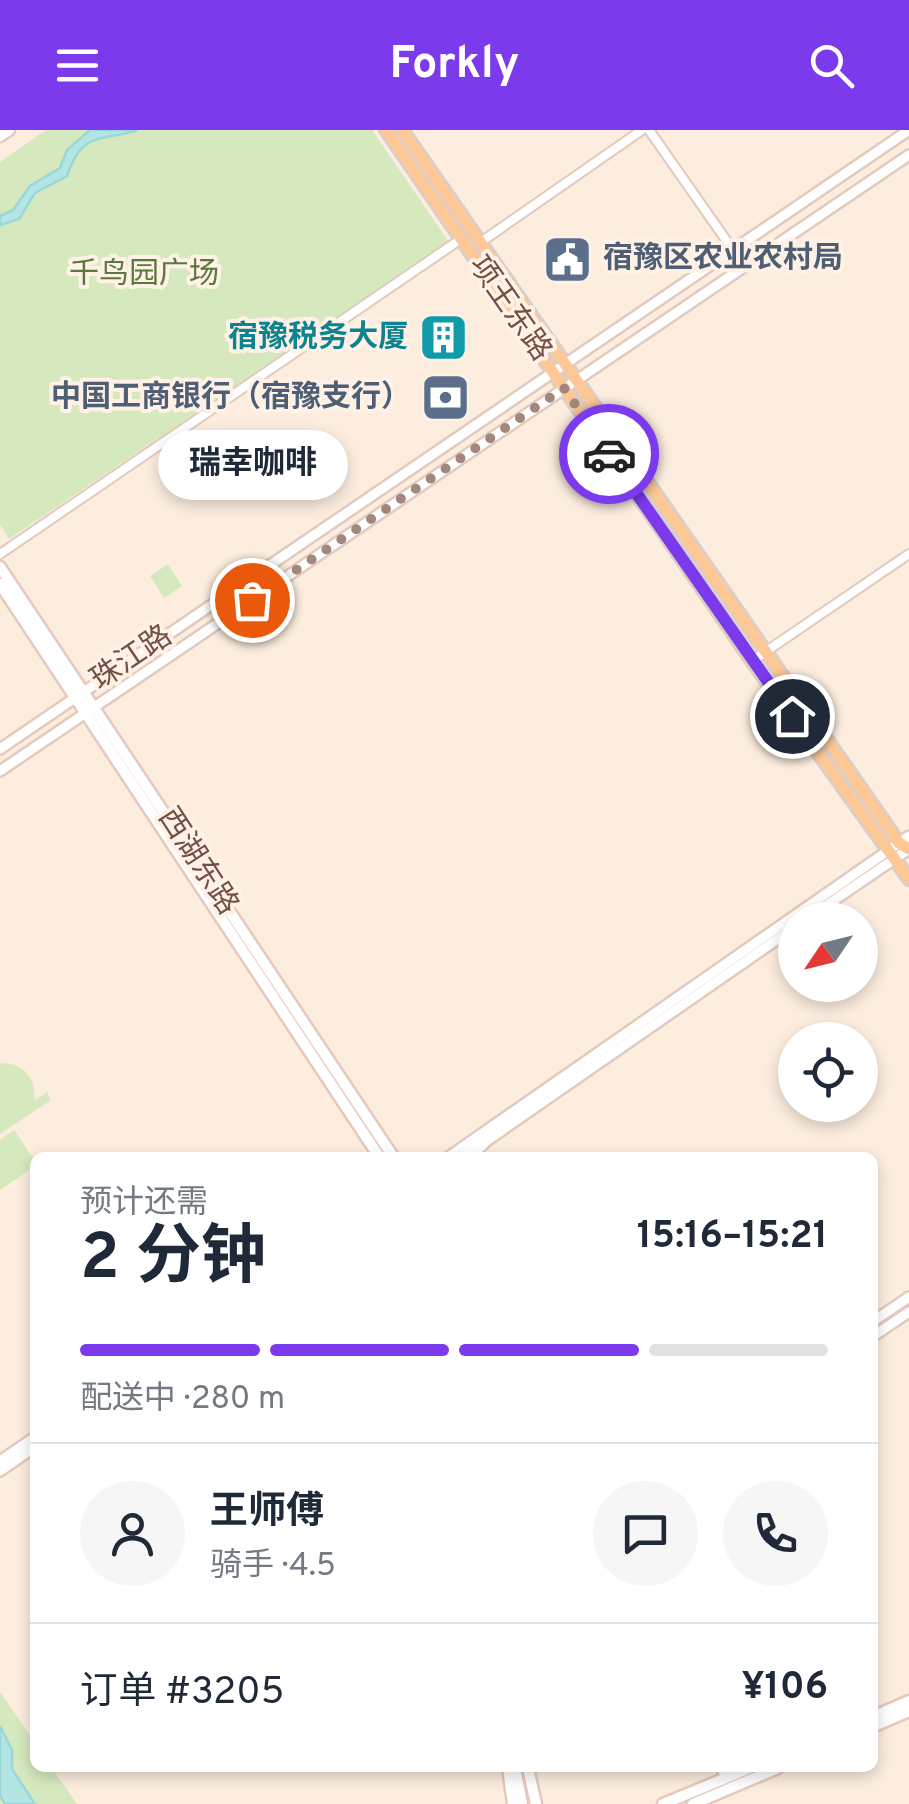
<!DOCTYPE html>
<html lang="zh">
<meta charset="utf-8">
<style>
:root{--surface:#fff;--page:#f6f6f7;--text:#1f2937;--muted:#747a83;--line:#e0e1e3;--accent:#7c3aed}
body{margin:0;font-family:Overpass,"Noto Sans SC",sans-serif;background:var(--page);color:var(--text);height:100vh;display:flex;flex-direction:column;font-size:38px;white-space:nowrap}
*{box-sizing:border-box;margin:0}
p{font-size:32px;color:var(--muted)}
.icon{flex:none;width:55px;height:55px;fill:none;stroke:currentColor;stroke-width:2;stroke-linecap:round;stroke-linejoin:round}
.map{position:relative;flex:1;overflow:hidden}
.details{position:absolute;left:30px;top:1022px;width:848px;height:620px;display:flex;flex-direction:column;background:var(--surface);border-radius:15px;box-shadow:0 5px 15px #0003}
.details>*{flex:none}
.needle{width:65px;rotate:235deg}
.controls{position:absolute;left:778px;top:772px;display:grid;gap:20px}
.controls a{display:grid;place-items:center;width:100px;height:100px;border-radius:50%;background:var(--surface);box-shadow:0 5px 15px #0003;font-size:50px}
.pin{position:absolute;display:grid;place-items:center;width:85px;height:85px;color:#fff;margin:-42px;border:5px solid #fff;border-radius:50%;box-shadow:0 2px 10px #0007}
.courier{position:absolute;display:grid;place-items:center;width:100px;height:100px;margin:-50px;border:8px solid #7c3aed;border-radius:50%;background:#fff;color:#222;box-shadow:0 2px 12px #0007}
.bubble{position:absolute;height:70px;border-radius:35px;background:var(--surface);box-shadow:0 5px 15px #0003;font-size:32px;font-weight:700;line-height:70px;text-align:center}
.summary em{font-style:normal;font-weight:700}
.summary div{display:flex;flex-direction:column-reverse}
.summary{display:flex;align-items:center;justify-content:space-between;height:170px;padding:0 50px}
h1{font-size:65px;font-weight:700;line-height:75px}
.bar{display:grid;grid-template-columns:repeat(4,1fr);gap:15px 10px;align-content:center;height:120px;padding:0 50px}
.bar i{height:12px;border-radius:8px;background:var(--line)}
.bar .current{background:var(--accent)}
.bar p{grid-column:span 4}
.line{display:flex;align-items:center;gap:25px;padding:0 50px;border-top:2px solid var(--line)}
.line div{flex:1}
.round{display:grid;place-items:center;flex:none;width:105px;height:105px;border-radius:52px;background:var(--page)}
header{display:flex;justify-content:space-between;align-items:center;height:130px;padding:0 50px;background:var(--accent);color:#fff;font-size:45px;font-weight:700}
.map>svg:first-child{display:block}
.green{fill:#d6e9be}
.water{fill:#b4e5e5;stroke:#9ad7d7;stroke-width:2.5}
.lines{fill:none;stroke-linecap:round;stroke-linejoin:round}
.minor-casing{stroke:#e2cabe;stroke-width:12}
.tertiary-casing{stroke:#e2cabe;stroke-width:14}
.secondary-casing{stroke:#e7c9bb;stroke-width:15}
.primary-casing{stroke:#d8cecb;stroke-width:16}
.minor{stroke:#fff;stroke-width:8}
.tertiary{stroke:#fff;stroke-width:9}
.secondary{stroke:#fff;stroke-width:10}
.primary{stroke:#fdc896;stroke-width:11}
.done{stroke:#a3877c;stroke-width:10;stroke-dasharray:0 18}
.route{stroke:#7c3aed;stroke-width:12}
.labels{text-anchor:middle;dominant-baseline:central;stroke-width:8;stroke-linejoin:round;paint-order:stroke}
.service-label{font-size:30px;font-weight:bold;fill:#4e5e75;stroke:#fff1e5;text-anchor:start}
.park-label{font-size:30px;fill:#58783f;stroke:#fff1e5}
.street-label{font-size:30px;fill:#735047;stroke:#fff1e5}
.culture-label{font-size:30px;font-weight:bold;fill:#0d838f;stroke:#fff1e5;text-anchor:end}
</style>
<header><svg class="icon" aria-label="menu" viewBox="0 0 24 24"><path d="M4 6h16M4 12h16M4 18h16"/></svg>Forkly<svg class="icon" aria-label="search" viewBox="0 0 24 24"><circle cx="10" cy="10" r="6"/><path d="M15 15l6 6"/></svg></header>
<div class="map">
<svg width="909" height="1674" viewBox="0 0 909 1674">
<rect width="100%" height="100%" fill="#fceddf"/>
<g class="green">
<polygon points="46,0 372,0 449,112 9,409 0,394 0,32"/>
<polygon points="168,434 182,456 164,468 150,446"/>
<path d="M 0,933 C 24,933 35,947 35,970 L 47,962 L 51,970 L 0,1004 Z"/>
<polygon points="14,1000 35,1031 35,1036 0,1060 0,1010"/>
<polygon points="0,1562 35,1613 35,1638 52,1638 77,1674 0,1674"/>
</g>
<g class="water">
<path d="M 90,0 L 138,0 C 101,12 82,0 67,46 L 35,63 L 19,89 L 0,95 L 0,86 L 13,80 L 30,56 L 60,38 L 67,20 Z"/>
<polygon points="0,1596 12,1620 12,1639 35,1674 5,1674 0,1666"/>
</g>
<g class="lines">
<defs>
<g id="minor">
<polyline points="649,0 733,120"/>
<polyline points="481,112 642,0"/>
<polyline points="0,424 461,109"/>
<polyline points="752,531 909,424"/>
<polyline points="721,1638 722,1641"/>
</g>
<g id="tertiary">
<polyline points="0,619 909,0"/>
<polyline points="0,641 909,25"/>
<polyline points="805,790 909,719"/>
<polyline points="447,1028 909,706"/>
<polyline points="462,1028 795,797"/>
<polyline points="872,1192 909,1167"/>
<polyline points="872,1207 909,1182"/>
<polyline points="0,1331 35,1307"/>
<polyline points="0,1341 35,1317"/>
</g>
<g id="secondary">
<polyline points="0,6 9,0"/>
<polyline points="0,437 394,1028"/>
<polyline points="0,454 380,1028"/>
<polyline points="468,1028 483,1014"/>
<polyline points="872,1587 909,1571"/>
<polyline points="872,1597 909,1581"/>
<polyline points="508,1638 513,1674"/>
<polyline points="515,1638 522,1674"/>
<polyline points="528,1638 536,1674"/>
<polyline points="663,1674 750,1638"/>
<polyline points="693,1674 778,1638"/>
</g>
<g id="primary">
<polyline points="386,0 752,531 909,749"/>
<polyline points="402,0 899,713 909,719"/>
</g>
</defs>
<use href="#minor" class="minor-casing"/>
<use href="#tertiary" class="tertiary-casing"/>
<use href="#secondary" class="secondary-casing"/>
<use href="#primary" class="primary-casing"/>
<use href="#minor" class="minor"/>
<use href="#tertiary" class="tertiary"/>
<use href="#secondary" class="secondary"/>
<use href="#primary" class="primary"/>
</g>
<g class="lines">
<polyline class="done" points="252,470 564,258 609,324"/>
<polyline class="route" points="609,324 792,586"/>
</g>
<defs>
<symbol id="civic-square" viewBox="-11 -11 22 22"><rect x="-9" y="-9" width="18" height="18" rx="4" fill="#5c6f8a" stroke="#fff1e5"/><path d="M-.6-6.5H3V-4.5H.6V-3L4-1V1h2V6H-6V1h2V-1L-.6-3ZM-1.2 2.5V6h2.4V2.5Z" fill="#fff"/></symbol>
<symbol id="building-square" viewBox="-11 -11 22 22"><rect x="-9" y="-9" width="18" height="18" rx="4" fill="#0f9aa8" stroke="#fff1e5"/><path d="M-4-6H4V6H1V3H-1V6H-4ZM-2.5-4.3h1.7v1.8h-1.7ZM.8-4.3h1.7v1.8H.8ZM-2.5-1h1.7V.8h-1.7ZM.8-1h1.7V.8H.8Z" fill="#fff"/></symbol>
<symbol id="bank-square" viewBox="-11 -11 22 22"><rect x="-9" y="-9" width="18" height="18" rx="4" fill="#5c6f8a" stroke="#fff1e5"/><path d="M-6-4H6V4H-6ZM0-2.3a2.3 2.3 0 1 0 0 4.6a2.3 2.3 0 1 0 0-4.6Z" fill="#fff"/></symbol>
</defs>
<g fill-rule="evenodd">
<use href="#civic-square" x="540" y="102" width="55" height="55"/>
<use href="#building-square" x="416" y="180" width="55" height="55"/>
<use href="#bank-square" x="418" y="240" width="55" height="55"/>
</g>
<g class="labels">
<g class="service-label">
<text x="603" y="129">宿豫区农业农村局</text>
<text x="411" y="268" text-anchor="end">中国工商银行（宿豫支行）</text>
</g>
<g class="park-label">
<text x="144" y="145">千鸟园广场</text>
</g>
<g class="street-label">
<text transform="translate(509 179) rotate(55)">项王东路</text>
<text transform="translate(132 529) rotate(-34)">珠江路</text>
<text transform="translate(197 732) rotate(57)">西湖东路</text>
</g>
<g class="culture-label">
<text x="408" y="208">宿豫税务大厦</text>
</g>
</g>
</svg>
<div class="controls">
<a><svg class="needle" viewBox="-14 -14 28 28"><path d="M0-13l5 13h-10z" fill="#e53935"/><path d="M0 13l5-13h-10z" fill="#747a83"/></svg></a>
<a><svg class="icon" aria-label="locate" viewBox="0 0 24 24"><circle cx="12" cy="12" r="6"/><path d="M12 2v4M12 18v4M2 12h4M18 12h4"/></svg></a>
</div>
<div class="pin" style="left:252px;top:470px;background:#ea580c"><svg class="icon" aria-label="bag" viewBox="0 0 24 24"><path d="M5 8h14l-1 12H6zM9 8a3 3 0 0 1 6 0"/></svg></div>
<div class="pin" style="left:792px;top:586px;background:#1f2937"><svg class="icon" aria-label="home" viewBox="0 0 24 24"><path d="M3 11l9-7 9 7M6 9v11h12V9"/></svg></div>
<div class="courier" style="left:609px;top:324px"><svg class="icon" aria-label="car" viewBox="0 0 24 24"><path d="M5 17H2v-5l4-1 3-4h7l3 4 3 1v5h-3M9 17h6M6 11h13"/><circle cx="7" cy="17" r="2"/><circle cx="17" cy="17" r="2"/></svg></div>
<div class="bubble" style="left:158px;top:300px;width:190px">瑞幸咖啡</div>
<section class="details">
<div class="summary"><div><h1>2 分钟</h1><p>预计还需</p></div><em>15:16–15:21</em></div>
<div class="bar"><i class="current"></i><i class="current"></i><i class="current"></i><i></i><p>配送中 · 280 m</p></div>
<div class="line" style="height:180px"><a class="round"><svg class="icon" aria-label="person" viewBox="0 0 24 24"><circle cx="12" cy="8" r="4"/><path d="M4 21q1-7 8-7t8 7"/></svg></a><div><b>王师傅</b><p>骑手 · 4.5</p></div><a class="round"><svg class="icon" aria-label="chat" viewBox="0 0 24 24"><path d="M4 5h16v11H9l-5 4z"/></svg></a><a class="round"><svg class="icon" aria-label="phone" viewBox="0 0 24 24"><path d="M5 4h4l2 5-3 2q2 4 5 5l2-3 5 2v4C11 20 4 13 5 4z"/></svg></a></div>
<div class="line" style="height:130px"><div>订单 #3205</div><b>¥106</b></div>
</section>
</div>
